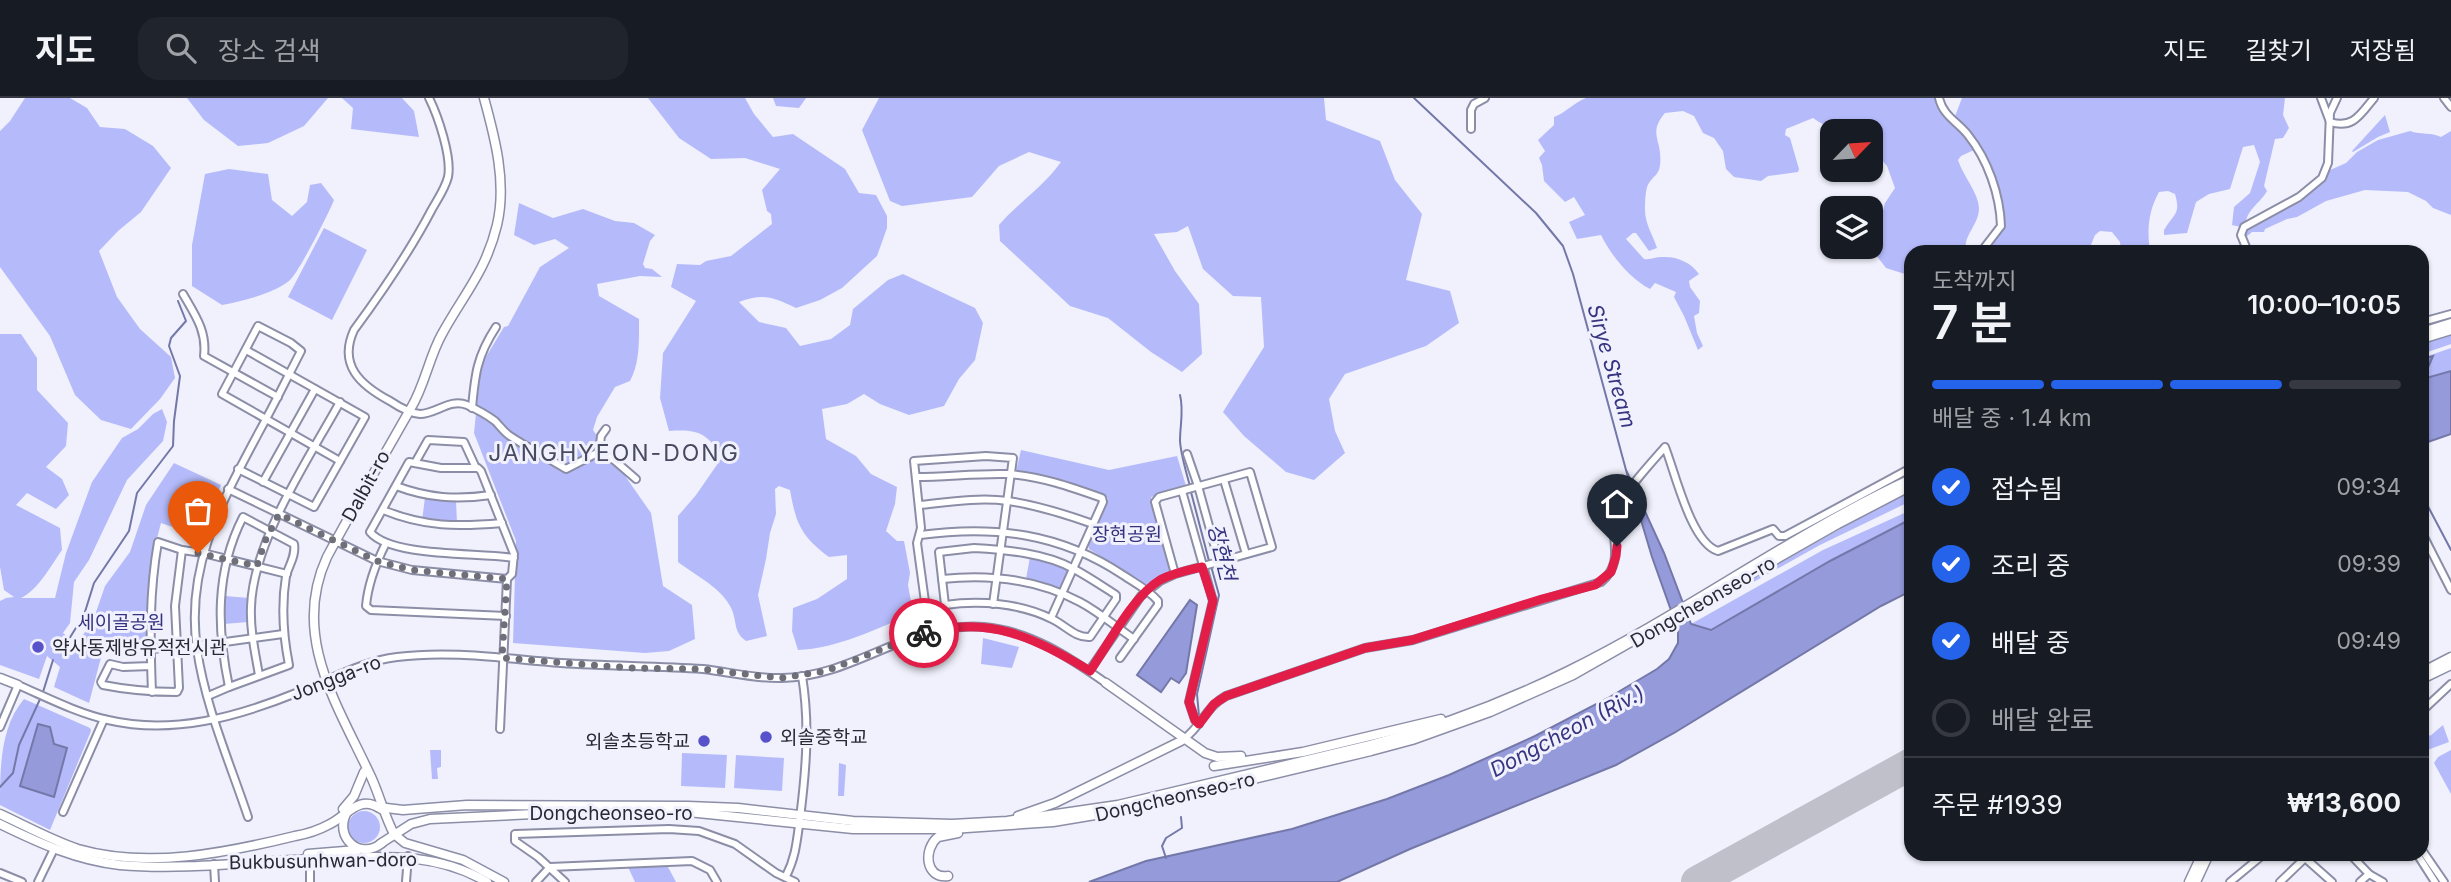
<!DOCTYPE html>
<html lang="ko">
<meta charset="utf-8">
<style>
:root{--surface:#171b24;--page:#20242c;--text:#f1f3f6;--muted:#9ea1a6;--line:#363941;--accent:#2563eb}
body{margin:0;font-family:Inter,"Noto Sans KR",sans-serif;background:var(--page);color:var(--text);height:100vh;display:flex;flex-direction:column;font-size:26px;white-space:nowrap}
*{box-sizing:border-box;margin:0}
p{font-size:23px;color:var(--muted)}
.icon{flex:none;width:38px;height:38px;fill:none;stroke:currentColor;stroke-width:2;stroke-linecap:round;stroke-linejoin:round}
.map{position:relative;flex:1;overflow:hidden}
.drawer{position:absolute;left:1904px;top:147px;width:525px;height:616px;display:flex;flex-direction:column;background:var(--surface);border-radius:21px;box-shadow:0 2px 5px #0004}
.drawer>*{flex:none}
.needle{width:46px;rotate:65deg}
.tools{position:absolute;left:1820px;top:21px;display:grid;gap:14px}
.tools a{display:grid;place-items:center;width:63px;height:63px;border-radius:14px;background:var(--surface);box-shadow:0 2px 5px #0004;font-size:35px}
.pin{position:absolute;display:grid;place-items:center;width:60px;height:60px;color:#fff;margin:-72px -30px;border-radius:50% 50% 50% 0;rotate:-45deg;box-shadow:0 0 7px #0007}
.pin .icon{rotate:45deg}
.courier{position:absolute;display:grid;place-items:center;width:70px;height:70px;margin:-35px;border:5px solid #e11d48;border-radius:50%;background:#fff;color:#222;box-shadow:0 2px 9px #0007}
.headline em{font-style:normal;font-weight:600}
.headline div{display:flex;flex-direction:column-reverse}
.headline{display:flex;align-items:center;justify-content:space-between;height:119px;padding:0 28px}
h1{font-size:46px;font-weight:600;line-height:52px}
.bar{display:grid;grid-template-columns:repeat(4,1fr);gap:10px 7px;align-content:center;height:84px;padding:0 28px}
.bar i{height:9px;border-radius:5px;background:var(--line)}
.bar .selected{background:var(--accent)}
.bar p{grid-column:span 4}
.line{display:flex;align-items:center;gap:18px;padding:0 28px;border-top:2px solid var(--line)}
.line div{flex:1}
ol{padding:0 28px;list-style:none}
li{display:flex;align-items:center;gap:21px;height:77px}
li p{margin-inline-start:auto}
li .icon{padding:7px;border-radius:50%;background:var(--accent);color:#fff;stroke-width:4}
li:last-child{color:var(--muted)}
li i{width:38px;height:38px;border:4px solid var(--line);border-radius:50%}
header{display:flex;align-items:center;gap:42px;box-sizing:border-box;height:98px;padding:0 35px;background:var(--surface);border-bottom:2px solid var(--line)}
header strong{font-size:33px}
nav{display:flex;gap:38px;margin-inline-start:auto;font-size:24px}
.search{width:490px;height:63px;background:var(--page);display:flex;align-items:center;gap:18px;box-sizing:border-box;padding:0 24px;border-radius:21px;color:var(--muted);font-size:26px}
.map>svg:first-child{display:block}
.green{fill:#b5bbfa}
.water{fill:#959adb;stroke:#7478a9;stroke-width:2}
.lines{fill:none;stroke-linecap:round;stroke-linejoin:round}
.stream{stroke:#7478a9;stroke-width:2}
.runway{stroke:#c0c0cb;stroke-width:32}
.minor-casing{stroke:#8b8ea6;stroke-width:10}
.major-casing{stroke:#8b8ea6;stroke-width:11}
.minor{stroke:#fff;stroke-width:6}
.major{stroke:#fff;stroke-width:8}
.done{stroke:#6e6f79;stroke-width:7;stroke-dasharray:0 12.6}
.route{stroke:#e11d48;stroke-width:9}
.poi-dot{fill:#5752c9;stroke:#f0f1fc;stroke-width:2.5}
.labels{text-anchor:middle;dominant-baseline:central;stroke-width:6;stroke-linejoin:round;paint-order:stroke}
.street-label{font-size:19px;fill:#282933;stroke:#f0f1fc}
.park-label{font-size:19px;fill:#35337f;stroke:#f0f1fc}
.poi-label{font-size:19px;fill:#282933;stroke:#f0f1fc;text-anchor:start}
.water-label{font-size:21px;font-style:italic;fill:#373581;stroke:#f0f1fc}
.quarter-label{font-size:23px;letter-spacing:2px;fill:#484a5f;stroke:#f0f1fc}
</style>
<header>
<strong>지도</strong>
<div class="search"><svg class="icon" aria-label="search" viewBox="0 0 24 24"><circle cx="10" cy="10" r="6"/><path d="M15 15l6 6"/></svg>장소 검색</div>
<nav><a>지도</a><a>길찾기</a><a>저장됨</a></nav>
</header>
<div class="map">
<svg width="2451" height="784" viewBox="0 0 2451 784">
<rect width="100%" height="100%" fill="#f0f1fc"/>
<g class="green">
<polygon points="25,0 70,0 87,10 100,29 125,31 153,48 171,70 141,114 118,133 99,153 117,199 140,231 171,259 175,280 160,301 131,331 101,322 75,297 50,238 0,169 0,33 10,23"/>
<polygon points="187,0 328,0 304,28 268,45 238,48 204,22"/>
<polygon points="342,0 402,0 414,13 419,39 351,31 353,10"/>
<path d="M 648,0 L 745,0 L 754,16 L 773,39 L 793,36 L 845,71 L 859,95 L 876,97 L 887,118 L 887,130 L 877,158 L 842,190 L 820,202 L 796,210 C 773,199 763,195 739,204 L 759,224 L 786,230 L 800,248 L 831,241 L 850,227 L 853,211 L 888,182 L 903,176 L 975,210 L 983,225 L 975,262 L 959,281 L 944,308 L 909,317 L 880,306 L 864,296 L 847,306 L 822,311 L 826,341 L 856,358 L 871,376 L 897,389 L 895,406 L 886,433 L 897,443 L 904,443 L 910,475 L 908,487 L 913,515 C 880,530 835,551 798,552 L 792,533 L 793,510 L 817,501 L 847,481 L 847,457 L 829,459 C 801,438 796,426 790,392 L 779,388 L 775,391 L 776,416 L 770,435 L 766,461 L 758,497 L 767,538 L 746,543 C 732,533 738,522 730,508 C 720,489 695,477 678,464 L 678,418 L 696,397 L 723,358 C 705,335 699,331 669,333 L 660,300 L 663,255 L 696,203 L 671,189 L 677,166 L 700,167 L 706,163 L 731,158 L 772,126 L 771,116 L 767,113 L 762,92 L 780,71 L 745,60 L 711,61 L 679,40 Z"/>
<polygon points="773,0 806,0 799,10 776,8"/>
<path d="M 879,0 L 1324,0 L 1326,22 L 1380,43 L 1395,82 L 1422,116 L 1406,182 L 1450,193 L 1459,225 L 1426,248 L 1345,276 L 1329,301 L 1335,333 L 1345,355 L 1314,382 L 1286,374 L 1244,338 L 1223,314 L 1264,249 L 1261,199 L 1233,198 L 1203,171 L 1188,128 L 1177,134 L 1154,136 L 1175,173 L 1199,206 L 1202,256 L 1182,274 L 1151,254 L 1108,220 L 1070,208 L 1000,143 L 999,127 C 1018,105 1044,88 1061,64 L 1029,54 L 999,68 L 972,99 L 902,108 L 890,103 L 862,32 Z"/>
<path d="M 1586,0 L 1937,0 L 1976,51 L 1961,58 L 1958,62 C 1963,78 1978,94 1979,110 C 1979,127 1963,137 1966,153 L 1911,154 L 1911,178 L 1886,170 L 1873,153 L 1885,105 L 1895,90 L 1887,68 L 1871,50 L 1871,33 C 1850,33 1831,34 1813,20 L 1786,31 L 1785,37 L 1790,40 L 1799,71 L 1798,74 L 1768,78 L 1761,83 L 1734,79 L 1726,71 L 1723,53 L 1714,40 L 1703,35 L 1694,18 L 1683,13 L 1665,15 C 1647,36 1663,42 1660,67 C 1659,77 1653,78 1649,85 C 1645,90 1645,106 1645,112 C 1645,126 1653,137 1657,150 L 1649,153 L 1636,135 L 1633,135 L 1626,141 L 1644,161 C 1651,162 1655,159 1662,159 C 1676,158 1691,164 1699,176 L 1689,183 L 1690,189 L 1700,203 L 1699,215 L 1694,218 L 1697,235 L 1703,248 L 1698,252 L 1684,218 L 1674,199 L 1676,194 L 1655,185 L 1650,191 C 1629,180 1611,157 1601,137 L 1577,141 L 1569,124 L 1585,117 L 1574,99 L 1565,104 L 1544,83 L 1542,67 L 1539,60 L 1545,53 L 1538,42 L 1554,27 L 1554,19 C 1567,14 1573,5 1586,0 Z"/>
<path d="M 1962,0 L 2285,0 L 2283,17 L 2289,30 L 2283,40 L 2275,41 L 2264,88 L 2267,93 C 2261,104 2247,112 2246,124 L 2241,129 L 2232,127 L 2234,109 L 2250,95 L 2260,64 L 2254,47 L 2243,49 L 2230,91 L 2209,96 L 2196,104 L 2187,135 L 2164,137 L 2164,132 C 2174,115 2181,117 2175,96 L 2168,93 L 2159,94 C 2148,114 2147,132 2150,154 L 2121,154 L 2120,144 L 2112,134 L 2100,133 L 2095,137 L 2088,154 L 1982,154 L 2002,129 L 1990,72 L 1954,21 Z"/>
<polygon points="2385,17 2390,34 2378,39 2353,54 2352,53"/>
<path d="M 2410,33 C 2421,37 2431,34 2441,39 L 2451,33 L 2451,117 L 2433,110 L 2426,103 L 2408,94 L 2365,92 L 2326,103 L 2297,119 L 2287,121 L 2265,131 L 2264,134 L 2252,134 L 2245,140 L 2246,130 L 2303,99 L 2321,84 L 2330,72 L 2346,65 L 2357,54 L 2378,42 Z"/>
<path d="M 229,71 L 268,76 L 272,102 L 292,118 L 307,104 L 310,87 L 321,85 L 334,102 C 329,115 298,176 289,183 C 272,196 243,203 222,207 L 192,188 L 192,147 L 205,76 Z"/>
<path d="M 519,105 L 553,120 L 583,111 L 615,123 L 634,125 L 655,137 L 650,143 L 643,166 L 645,170 L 652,171 L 662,179 L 640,178 L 597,186 L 599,198 L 639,221 C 639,243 640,264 630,283 L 615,289 L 597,319 L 593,332 L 651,415 L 663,488 L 692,507 L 695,541 L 669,553 L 645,555 L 513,545 L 516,443 L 474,335 L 481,267 L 504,229 L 508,228 L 540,169 L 569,150 L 555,141 L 534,147 L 514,137 Z"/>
<polygon points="324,130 367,152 332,222 288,199"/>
<path d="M 0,236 L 21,236 L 37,260 L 37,292 L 68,325 L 66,348 L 46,369 L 62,381 L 69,397 L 56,411 L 27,395 L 16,407 L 60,430 L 62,452 C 51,468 37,493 21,500 L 55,500 L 66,455 L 92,384 L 122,340 L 138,331 L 153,316 L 162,311 L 167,324 L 163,343 L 127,382 L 89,462 L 74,484 L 70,525 L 63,535 L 76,546 L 70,555 L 93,523 L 105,488 L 130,454 L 146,407 L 174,365 L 221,387 L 208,416 L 194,412 L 187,434 L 161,425 C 148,472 145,505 148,553 L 104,548 L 89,605 L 54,589 L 60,569 L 47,558 L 39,581 L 0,567 L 0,503 L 6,500 L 14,499 L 4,492 L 0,469 Z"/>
<polygon points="2451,237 2451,246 2422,256 2422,246"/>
<polygon points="2451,250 2451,273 2422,282 2433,259 2427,260 2422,265 2422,260"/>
<polygon points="1021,352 1109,372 1177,358 1186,388 1151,399 1170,472 1168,475 1146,487 1089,451 1088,446 1108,400 1044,379 1016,374"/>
<polygon points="1911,393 1911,403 1820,447 1732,496 1710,504 1876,411"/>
<polygon points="425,399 456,403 457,425 422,423"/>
<polygon points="1911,412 1911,421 1830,463 1711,532 1691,526 1823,452"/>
<polygon points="1030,459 1067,471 1069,473 1061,488 1057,491 1026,481"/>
<polygon points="225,498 249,500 248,524 224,526"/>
<polygon points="983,540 1019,549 1012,570 981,566"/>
<path d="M 24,601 L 90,630 L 91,633 L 50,732 L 0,707 C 0,671 0,629 24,601 Z"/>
<polygon points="2443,627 2449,644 2422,654 2422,629 2430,638"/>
<polygon points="430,652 441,652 441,669 437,670 438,681 432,681"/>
<polygon points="2451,652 2451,696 2434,665 2438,659"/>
<polygon points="682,655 727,657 725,690 681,688"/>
<polygon points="736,657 784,660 782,693 734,690"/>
<polygon points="839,665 846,667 844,698 838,698"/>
<circle cx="364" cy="729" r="16"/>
<polygon points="664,767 668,769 676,784 635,784 628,769"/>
</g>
<g class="water">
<polygon points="2433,258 2423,281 2451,273 2451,336 2422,346 2422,265 2426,260"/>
<polygon points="1626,372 1664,455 1691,526 1711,532 1830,463 1911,421 1911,493 1881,508 1674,635 1616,667 1410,751 1337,784 1089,784 1146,763 1292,731 1387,701 1449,677 1535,638 1608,600 1657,571 1669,561 1678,545 1678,532 1652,459"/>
<polygon points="1190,502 1197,507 1186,575 1179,585 1171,580 1161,594 1137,577"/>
<polygon points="38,626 50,629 54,646 67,650 54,699 20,688"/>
</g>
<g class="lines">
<g class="stream">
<polyline points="1414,0 1536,115 1563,148 1573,176 1626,372"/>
<path d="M 1180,297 C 1184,312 1180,327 1180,343 C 1181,357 1186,374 1190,388"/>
<polyline points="1191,394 1209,463"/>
<polyline points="2422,397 2451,452"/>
<polyline points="69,541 84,517 94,485 129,433 137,395 173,348 174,323 180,278 169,248 171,240 186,223 178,203"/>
<polyline points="43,594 53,562"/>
<polyline points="1199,618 1197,596 1219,497 1211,468"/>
<polyline points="0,689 13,675 19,647 41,599"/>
<polyline points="1166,760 1162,748 1166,740 1182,730 1181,719"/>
</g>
<polyline class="runway" points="1697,784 1911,666"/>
<defs>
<g id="minor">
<path d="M 429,0 C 438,18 452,59 448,79 C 445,91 437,102 431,113 C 409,155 382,194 354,232 C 338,267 360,287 390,303 C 399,309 409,315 420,316 C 436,316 450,300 467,307 C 476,311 487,317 495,323 C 500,328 504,334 510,338 C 528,350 548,360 566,371 L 599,354 L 601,338 L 606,331"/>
<path d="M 1939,0 C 1943,18 1958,24 1968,37 C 1988,62 2000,97 2001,128 L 1981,154"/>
<path d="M 2321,0 L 2330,24 C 2353,31 2360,17 2374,0"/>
<polyline points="2444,0 2451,9"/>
<polyline points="1471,31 1471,12 1474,6 1485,0"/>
<polyline points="2248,154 2241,137 2244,129 2299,99 2322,80 2328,65 2330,15 2337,0"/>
<path d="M 183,196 C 195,217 207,233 204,258 L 278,299"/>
<polyline points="2422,224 2451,216"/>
<path d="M 472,310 C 475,276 477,258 496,229"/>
<polyline points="599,354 614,362 636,381"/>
<polyline points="1187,356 1198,388 1219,464"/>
<polyline points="415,365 428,342 464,344 476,370"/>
<polyline points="238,371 314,409 365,319 246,252"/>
<path d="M 916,379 C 947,379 977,375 1008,376 C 1040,378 1071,389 1102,400 L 1103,404 L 1051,520"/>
<polyline points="1224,382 1246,456"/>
<polyline points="263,384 315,291"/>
<path d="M 396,388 C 428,400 456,402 491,397"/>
<polyline points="228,391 377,463 412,472 507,481"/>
<polyline points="1182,393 1213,503 1189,604 1195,622 1199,626"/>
<path d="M 920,407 C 948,404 979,399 1008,403 C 1036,407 1065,416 1093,426"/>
<path d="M 383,412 C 424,429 458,429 502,425"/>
<path d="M 243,419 L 294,446 C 296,458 289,467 286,478 C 281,509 283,537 289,567 L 229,589 C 217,531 215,474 243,419 Z"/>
<polyline points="2422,435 2451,492"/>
<path d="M 920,437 C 994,427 1060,435 1123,477 C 1135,485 1149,492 1158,503 L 1158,507 L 1120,560"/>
<path d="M 386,445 C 376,465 368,485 366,508 L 371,512 L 506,518"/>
<path d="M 974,450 C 1007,452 1045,455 1074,471 C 1089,479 1102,488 1116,497 L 1116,501 L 1090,539 C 1075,540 1065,527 1052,521 C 1020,505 979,502 945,507 L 939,454 Z"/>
<polyline points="182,452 203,455 287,476"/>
<path d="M 507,481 L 512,476 L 514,456 L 481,373 L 478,370 L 441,370 L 409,364 L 370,434 C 392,460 480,454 514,460"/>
<path d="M 942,481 C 989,476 1037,481 1080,504 C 1099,514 1116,529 1134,541"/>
<polyline points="929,533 917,445 921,430 914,363 986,358 1013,360 993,506"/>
<polyline points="150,551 196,548 283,536"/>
<path d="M 151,568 L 123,569 L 110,566 L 101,584 L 103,587 C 128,592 151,594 177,594 L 179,590 L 175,508 L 182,452 L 158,444 C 149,495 150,543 152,594"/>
<polyline points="1089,573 1141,498 1160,483 1175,476 1272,449 1250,374 1159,399 1155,404 1175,476"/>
<path d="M 259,577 C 255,554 250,532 251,509 C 253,443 308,362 340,304"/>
<polyline points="208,598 229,589"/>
<polyline points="2422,613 2451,586"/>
<path d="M 0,629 L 18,587 C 48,600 77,615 108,622 C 172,637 237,619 296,595 C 328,583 362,563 397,559 C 452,552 506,561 561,565 C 608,568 656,568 703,571 C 729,574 756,581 782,580 C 855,579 908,523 984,529 C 1030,533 1069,559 1106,585"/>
<polyline points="500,631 507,481"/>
<path d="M 1185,640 C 1201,628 1207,608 1226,598 L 1365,550 L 1413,542 L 1601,484 C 1626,464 1609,440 1615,416 C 1620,398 1652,364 1665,349 C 1675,374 1691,445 1718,453 L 1773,431 L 1779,438 L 1785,438 L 1911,370"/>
<polyline points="63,714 104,621"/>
<path d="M 248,719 C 230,665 205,608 197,551 C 185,468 222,404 259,334 C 274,307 287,280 301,253 L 291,245 L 258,228 L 222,296 L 340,363"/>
<polyline points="2422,752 2444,784"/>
<polyline points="2350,756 2369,776 2383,784"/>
<polyline points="2417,756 2435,784"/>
<polyline points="310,761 310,784"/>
<polyline points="214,766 215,784"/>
<polyline points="0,775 22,784"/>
<path d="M 786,778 C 796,759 797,741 800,720 C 806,672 810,626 802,578"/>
<polyline points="38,784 54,751"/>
<polyline points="406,784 408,758"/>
<polyline points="536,784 550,769 692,763 710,772 717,784"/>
<polyline points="565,784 538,759 515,743 515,736 669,731 699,733 735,746 776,775 795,784"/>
<polyline points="2230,784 2264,756"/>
<polyline points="2280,784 2305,760 2332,784"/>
<polyline points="2360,784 2369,776"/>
</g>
<g id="major">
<path d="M 484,0 C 495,40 507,85 497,127 C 486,173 464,196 442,236 C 429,259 425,287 411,310 C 383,359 354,409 327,459 C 290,539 339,609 372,681 C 380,699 385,719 394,736 L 405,745 L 463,762 L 504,784"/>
<polyline points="2422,234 2451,225"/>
<polyline points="2422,241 2451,232"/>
<polyline points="2422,574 2451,559"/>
<polyline points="0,580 18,587"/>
<polyline points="2422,581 2451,567"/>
<polyline points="1106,585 1205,655 1217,659 1241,658"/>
<polyline points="1214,668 1303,654 1441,621"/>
<path d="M 378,709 L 403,712 L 467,707 L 688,708 L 738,710 L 853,723 L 952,726 L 1007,723 L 1118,707 L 1370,647 C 1439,629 1505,604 1568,573 C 1686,515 1792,436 1911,381"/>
<polyline points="343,711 354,698 364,674"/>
<path d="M 347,714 C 333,739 360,763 382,745"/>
<path d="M 0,716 C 26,728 51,742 78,751 C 148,771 226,755 295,738 C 307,736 319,732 330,726 C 348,717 359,696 381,711"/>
<polyline points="1018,718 1055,705 1181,643"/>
<path d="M 0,726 C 39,745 76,762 120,767 C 188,773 264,762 333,760 C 387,758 438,755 487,784"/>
<polyline points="380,746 411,726 430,721 555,715 688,714 853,731 952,731 1053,724 1119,713 1371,653 1412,642 1490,614 1573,577 1838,426 1911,388"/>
<polyline points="308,756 357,752"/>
<path d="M 948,778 C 925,781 923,751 938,739 L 958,735"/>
<polyline points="2189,784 2202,756"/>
<polyline points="2196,784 2209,756"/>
</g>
</defs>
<use href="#minor" class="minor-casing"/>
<use href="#major" class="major-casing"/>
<use href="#minor" class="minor"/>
<use href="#major" class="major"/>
</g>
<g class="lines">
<polyline class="done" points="198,455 257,468 265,443 279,416 377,463 412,472 507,481 502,560 631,570 700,571 781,580 826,573 924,535"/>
<path class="route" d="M 924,535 C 989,517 1036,540 1090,573 C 1108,547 1133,498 1160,482 C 1173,475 1188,472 1202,469 L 1213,503 L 1189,604 L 1195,622 L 1199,626 L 1214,606 L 1226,598 L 1365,550 L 1412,542 L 1542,501 L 1595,487 L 1611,474 L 1616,458 L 1617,448"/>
</g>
<g class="poi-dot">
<circle cx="38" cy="549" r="7"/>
<circle cx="766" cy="639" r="7"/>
<circle cx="704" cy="643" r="7"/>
</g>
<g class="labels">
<g class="street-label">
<text transform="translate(366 388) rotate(-61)">Dalbit-ro</text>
<text transform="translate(1703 504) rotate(-30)">Dongcheonseo-ro</text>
<text transform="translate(336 580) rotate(-21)">Jongga-ro</text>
<text transform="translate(1175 699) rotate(-13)">Dongcheonseo-ro</text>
<text x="611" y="715">Dongcheonseo-ro</text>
<text transform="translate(323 763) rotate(-1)">Bukbusunhwan-doro</text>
</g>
<g class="park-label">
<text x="1127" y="436">장현공원</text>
<text x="121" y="524">세이골공원</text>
</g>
<g class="poi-label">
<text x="52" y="549">약사동제방유적전시관</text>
<text x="780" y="639">외솔중학교</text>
<text x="690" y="643" text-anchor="end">외솔초등학교</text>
</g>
<g class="water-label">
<text transform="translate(1612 268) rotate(74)">Sirye Stream</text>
<text transform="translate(1222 454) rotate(76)">장현천</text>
<text transform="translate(1567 633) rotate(-28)">Dongcheon (Riv.)</text>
</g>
<g class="quarter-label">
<text x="614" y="355">JANGHYEON-DONG</text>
</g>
</g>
</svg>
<div class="tools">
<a><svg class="needle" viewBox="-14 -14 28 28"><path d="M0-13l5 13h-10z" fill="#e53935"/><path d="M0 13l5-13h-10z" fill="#9ea1a6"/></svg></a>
<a><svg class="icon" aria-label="layers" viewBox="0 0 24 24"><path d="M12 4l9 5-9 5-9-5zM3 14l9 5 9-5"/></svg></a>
</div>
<div class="pin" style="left:198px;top:455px;background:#ea580c"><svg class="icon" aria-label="bag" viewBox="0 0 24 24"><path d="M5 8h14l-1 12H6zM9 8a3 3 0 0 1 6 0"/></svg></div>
<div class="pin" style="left:1617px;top:448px;background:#1f2937"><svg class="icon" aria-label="home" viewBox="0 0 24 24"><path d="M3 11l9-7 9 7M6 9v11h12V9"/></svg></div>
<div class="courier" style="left:924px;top:535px"><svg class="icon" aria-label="bike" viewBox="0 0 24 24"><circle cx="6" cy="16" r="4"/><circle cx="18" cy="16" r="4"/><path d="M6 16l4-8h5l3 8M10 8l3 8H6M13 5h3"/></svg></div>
<section class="drawer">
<div class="headline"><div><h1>7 분</h1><p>도착까지</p></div><em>10:00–10:05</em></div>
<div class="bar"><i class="selected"></i><i class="selected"></i><i class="selected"></i><i></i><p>배달 중 · 1.4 km</p></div>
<ol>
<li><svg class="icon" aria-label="check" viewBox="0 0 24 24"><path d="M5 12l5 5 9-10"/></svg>접수됨<p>09:34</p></li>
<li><svg class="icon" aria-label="check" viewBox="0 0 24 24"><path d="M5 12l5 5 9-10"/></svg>조리 중<p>09:39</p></li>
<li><svg class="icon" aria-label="check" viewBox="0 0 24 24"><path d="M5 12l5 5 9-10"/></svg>배달 중<p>09:49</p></li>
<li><i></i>배달 완료</li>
</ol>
<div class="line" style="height:91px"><div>주문 #1939</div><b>₩13,600</b></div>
</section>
</div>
